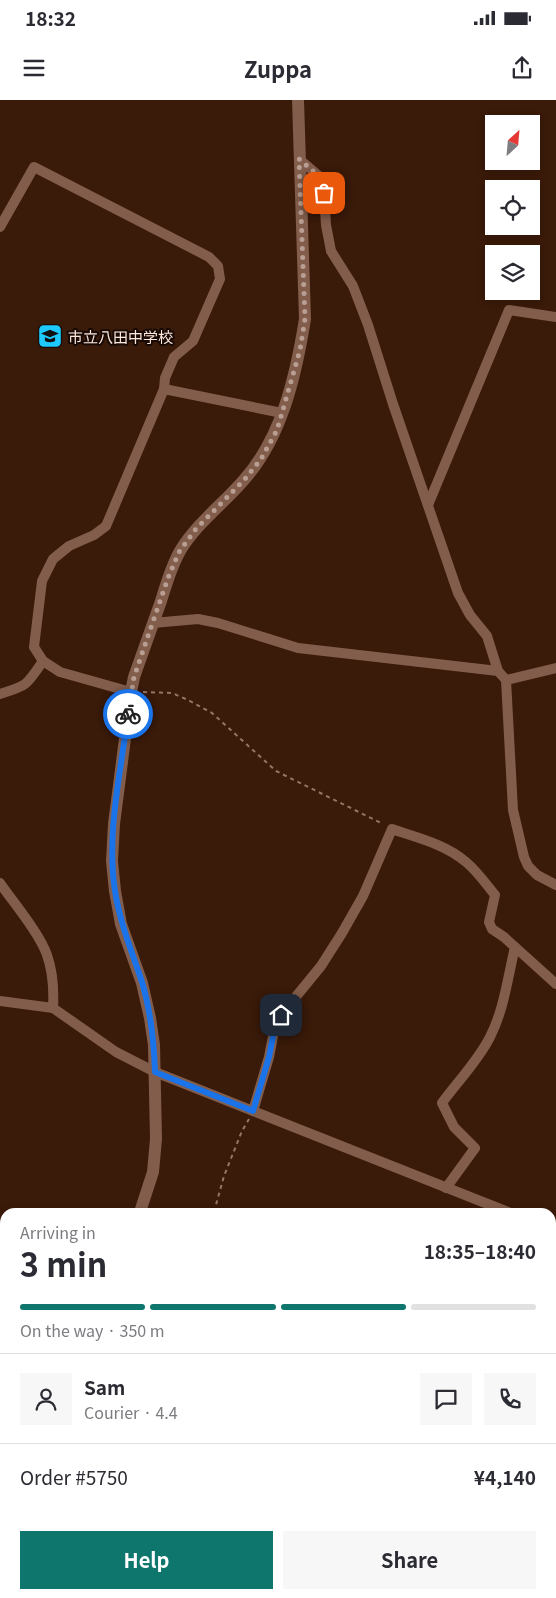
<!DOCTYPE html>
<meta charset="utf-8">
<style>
:root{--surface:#fff;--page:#f7f7f7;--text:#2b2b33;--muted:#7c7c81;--line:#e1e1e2;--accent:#0f766e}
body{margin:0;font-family:Georgia,"Noto Sans JP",serif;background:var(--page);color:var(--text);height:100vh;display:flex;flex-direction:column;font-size:19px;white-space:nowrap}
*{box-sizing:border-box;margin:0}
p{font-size:16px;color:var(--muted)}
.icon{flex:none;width:28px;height:28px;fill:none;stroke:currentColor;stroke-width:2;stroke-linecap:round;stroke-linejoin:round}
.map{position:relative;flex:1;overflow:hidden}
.details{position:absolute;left:0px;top:1108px;width:556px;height:391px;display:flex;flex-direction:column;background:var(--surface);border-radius:15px 15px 0 0;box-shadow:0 2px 8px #0003}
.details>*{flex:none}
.needle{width:32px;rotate:26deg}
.controls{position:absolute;left:485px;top:15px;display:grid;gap:10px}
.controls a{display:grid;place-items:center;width:55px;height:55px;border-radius:0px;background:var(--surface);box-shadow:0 2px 8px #0003;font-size:25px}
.pin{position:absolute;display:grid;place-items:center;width:42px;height:42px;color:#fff;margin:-21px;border-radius:10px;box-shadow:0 2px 8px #0006}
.courier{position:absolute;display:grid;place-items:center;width:50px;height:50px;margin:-25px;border:4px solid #1a73e8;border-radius:50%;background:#fff;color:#222;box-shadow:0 1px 6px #0007}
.headline em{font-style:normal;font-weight:700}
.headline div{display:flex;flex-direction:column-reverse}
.headline{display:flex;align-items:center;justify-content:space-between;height:85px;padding:0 20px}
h1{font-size:32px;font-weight:700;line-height:38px}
.bar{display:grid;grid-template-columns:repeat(4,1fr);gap:8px 5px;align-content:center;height:60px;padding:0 20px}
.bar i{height:6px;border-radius:4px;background:var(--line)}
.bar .on{background:var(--accent)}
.bar p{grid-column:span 4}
.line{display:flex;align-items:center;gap:12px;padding:0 20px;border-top:1px solid var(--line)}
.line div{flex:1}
.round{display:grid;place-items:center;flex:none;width:52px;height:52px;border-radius:0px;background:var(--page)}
.primary-button{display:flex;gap:10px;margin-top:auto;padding:10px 20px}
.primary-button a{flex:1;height:58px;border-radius:0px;background:var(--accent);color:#fff;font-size:20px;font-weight:700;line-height:58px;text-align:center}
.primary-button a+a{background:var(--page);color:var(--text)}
.status{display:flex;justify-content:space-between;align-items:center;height:35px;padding:0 25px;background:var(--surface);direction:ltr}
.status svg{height:14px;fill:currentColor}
header{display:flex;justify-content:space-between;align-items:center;height:65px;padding:0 20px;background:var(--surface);font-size:22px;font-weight:700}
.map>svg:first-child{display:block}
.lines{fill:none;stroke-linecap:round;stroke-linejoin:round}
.path{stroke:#927668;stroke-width:2;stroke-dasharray:4 4;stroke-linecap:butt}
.minor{stroke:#835d4b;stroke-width:10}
.tertiary{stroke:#835d4b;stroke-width:12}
.done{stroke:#b99f93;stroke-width:5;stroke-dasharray:0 9}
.route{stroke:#1a73e8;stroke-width:6}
.labels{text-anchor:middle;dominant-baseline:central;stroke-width:4;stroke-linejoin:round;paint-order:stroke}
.poi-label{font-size:15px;fill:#fee7dd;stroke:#170904;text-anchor:start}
</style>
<div class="status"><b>18:32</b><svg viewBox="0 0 49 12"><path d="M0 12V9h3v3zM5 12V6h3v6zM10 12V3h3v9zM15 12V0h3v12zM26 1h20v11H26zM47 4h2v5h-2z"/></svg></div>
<header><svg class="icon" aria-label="menu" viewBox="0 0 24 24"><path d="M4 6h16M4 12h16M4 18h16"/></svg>Zuppa<svg class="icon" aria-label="share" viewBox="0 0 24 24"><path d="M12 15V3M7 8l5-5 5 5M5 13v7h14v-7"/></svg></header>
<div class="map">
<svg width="556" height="1498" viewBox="0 0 556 1498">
<rect width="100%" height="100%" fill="#3a1a09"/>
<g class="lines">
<g class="path">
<polyline points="143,592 172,593 188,600 212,613 276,671 383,724"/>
<polyline points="214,1112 224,1076 242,1031 249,1019"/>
<polyline points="551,1202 556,1192"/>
<polyline points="551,1242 556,1244"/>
</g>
<g class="minor">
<polyline points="299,59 319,76 324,93 326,125 331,151 353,186 368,225 393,304 458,493 470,515 487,536 498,571 506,580 513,710 524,757 528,766 537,775 556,785"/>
<polyline points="0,127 34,67 209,157 218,166 220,179 193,241 174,257 165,278 164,289 106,426 94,435 69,446 53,459 42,481 34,547 43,561 60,572 131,592"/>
<polyline points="164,289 282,313"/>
<polyline points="428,405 509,210 556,217"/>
<polyline points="153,523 198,519 218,523 298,548 498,571"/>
<polyline points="506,580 556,568"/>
<path d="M 0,594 C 28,585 26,586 43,561"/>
<path d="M 0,783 C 13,802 40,834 47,855 C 53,872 54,890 53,908"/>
<polyline points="0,901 53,908 116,952 155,972 508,1112"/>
<path d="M 253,1011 L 269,957 L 274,931 L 281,915 L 321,866 L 342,833 L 363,796 L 392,729 C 418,738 445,744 466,762 C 477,771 486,784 495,795 L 489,822 L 492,829 L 504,837 L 556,884"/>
<path d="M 446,1088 L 475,1048 L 454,1027 L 442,1003 C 458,981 478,961 490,937 C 504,910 508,876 515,847"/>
<polyline points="551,1130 556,1132"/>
<polyline points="0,1369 5,1370"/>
<polyline points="551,1382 556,1382"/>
<polyline points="154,1494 155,1498"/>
<polyline points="202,1494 208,1498"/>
<polyline points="162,1498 183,1494"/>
<polyline points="317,1498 320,1494"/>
</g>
<g class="tertiary">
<path d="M 140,1112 L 153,1072 L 156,1039 L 154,945 L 150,918 L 142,883 L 121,824 L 115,791 L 112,761 L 114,724 L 131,592 L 134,577 C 143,552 152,527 161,501 C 166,485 171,467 180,451 C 196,424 223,404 243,381 C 282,338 296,275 305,219 L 298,0"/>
<polyline points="0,1166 5,1168"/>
<polyline points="551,1336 556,1337"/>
<path d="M 3,1498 C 0,1476 0,1453 5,1431"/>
</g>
</g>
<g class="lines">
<polyline class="done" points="128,614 134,577 168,478 179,452 195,430 244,380 261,359 277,330 282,313 300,250 305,219 299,59 319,76 324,93"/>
<path class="route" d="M 128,614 C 121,672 106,733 115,791 C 120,823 132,852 142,882 C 151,912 154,941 155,972 L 253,1011 L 269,957 L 274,931 L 281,915"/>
</g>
<defs>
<symbol id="school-square" viewBox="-11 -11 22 22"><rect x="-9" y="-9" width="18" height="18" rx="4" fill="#1ec9fd" stroke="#170904"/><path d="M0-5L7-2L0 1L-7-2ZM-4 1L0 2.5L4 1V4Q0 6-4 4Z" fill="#111"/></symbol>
</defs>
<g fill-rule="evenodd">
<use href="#school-square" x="36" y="222" width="28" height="28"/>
</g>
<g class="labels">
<g class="poi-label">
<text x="68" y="236">市立八田中学校</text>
</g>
</g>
</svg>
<div class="controls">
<a><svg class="needle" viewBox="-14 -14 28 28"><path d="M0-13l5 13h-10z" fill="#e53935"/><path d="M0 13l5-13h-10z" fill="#7c7c81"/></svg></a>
<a><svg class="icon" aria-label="locate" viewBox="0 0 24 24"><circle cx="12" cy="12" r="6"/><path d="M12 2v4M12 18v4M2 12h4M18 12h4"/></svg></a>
<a><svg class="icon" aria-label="layers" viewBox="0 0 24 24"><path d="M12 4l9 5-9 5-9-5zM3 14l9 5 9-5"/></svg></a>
</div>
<div class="pin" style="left:324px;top:93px;background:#ea580c"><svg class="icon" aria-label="bag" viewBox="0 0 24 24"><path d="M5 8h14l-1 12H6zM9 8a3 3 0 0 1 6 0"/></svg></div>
<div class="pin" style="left:281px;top:915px;background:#1f2937"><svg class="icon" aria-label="home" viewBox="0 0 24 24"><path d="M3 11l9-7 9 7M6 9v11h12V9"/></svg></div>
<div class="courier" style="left:128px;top:614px"><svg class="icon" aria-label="bike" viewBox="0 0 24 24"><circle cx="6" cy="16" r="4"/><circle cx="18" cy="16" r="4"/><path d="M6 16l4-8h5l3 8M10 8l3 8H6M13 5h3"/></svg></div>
<section class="details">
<div class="headline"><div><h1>3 min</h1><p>Arriving in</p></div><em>18:35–18:40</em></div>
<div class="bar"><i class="on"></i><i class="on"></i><i class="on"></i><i></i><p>On the way · 350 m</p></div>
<div class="line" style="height:90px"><a class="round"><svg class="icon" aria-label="person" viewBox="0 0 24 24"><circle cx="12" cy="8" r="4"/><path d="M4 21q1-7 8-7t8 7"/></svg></a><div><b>Sam</b><p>Courier · 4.4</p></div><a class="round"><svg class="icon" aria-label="chat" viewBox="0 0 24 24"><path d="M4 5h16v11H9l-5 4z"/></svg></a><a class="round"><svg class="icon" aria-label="phone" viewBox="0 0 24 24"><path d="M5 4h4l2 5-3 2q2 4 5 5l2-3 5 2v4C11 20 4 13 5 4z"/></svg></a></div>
<div class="line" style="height:65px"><div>Order #5750</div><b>¥4,140</b></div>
<div class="primary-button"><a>Help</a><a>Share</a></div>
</section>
</div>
